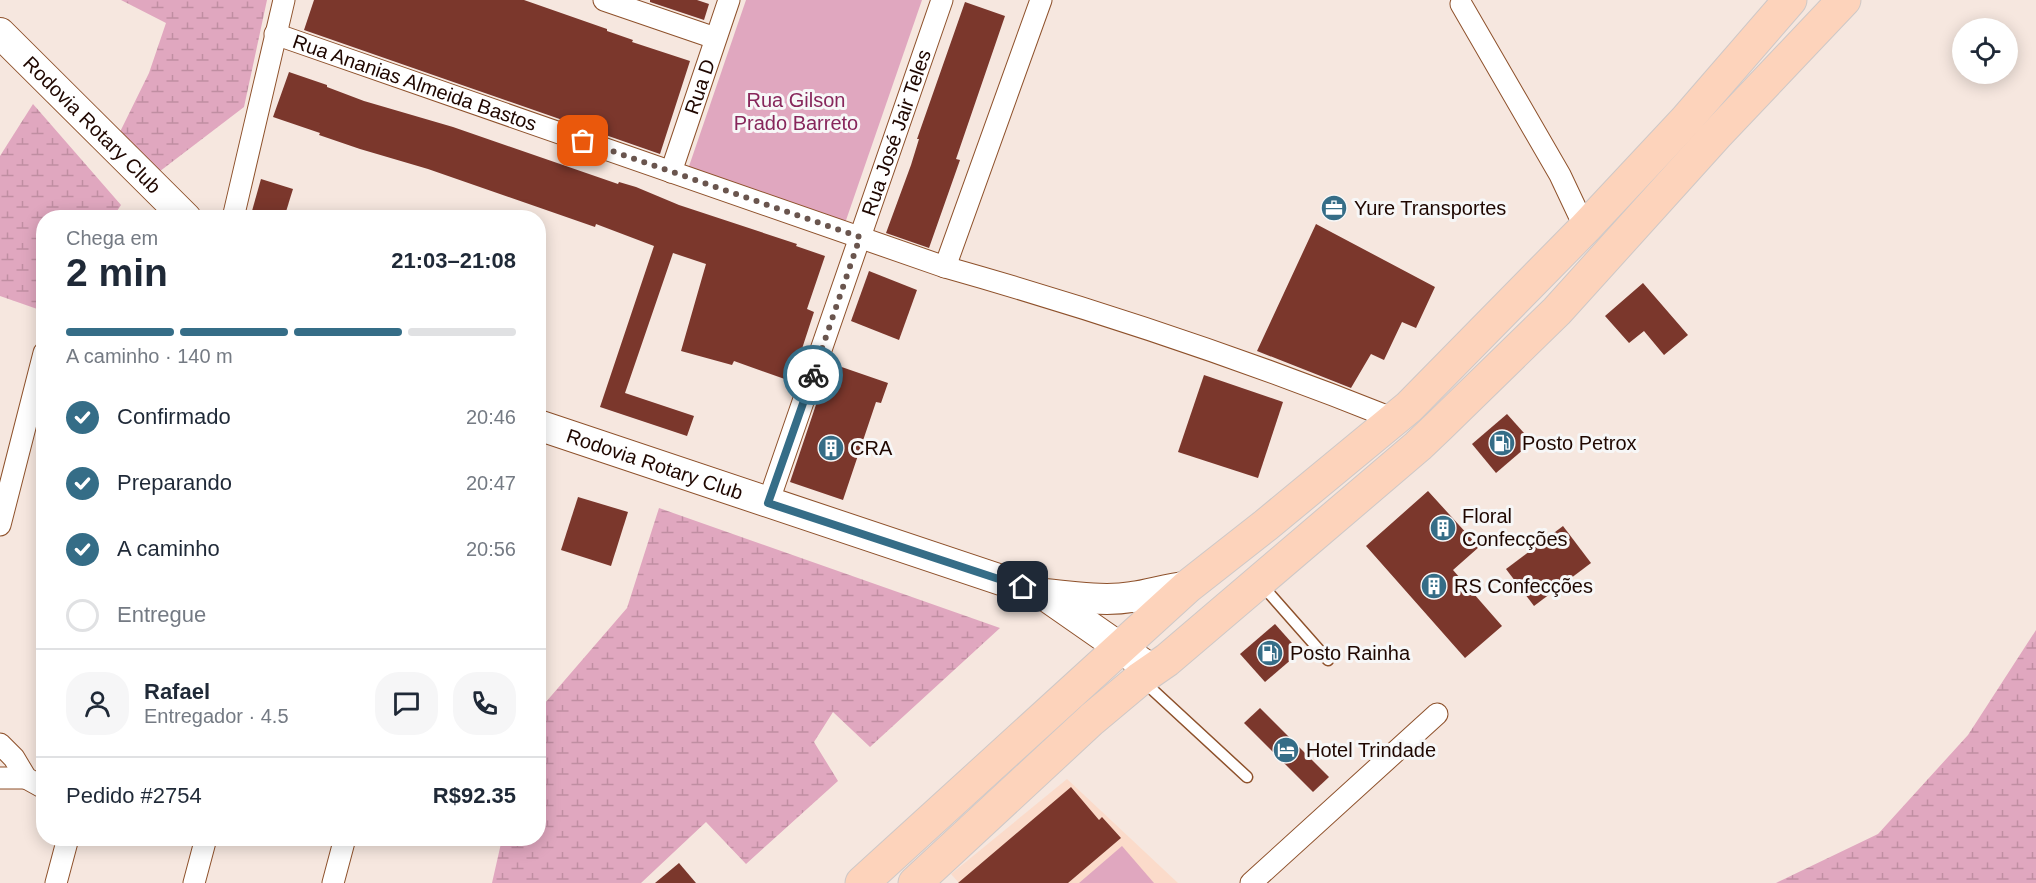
<!DOCTYPE html>
<html lang="pt">
<meta charset="utf-8">
<style>
:root{--surface:#fff;--page:#f6f6f7;--text:#1f2937;--muted:#747a83;--line:#e0e1e3;--accent:#356d87}
body{margin:0;font-family:Helvetica,sans-serif;background:var(--page);color:var(--text);height:100vh;display:flex;flex-direction:column;font-size:22px;white-space:nowrap}
*{box-sizing:border-box;margin:0}
p{font-size:20px;color:var(--muted)}
.icon{flex:none;width:33px;height:33px;fill:none;stroke:currentColor;stroke-width:2;stroke-linecap:round;stroke-linejoin:round}
.map{position:relative;flex:1;overflow:hidden}
.sheet{position:absolute;left:36px;top:210px;width:510px;height:636px;display:flex;flex-direction:column;background:var(--surface);border-radius:24px;box-shadow:0 3px 15px #0003}
.sheet>*{flex:none}
.controls{position:absolute;left:1952px;top:18px;display:grid;gap:12px}
.controls a{display:grid;place-items:center;width:66px;height:66px;border-radius:50%;background:var(--surface);box-shadow:0 3px 15px #0003;font-size:30px}
.pin{position:absolute;display:grid;place-items:center;width:51px;height:51px;color:#fff;margin:-26px;border-radius:12px;box-shadow:0 3px 9px #0006}
.courier{position:absolute;display:grid;place-items:center;width:60px;height:60px;margin:-30px;border:4px solid #356d87;border-radius:50%;background:#fff;color:#222;box-shadow:0 2px 8px #0007}
.head em{font-style:normal;font-weight:700}
.head div{display:flex;flex-direction:column-reverse}
.head{display:flex;align-items:center;justify-content:space-between;height:102px;padding:0 30px}
h1{font-size:39px;font-weight:700;line-height:45px}
.bar{display:grid;grid-template-columns:repeat(4,1fr);gap:9px 6px;align-content:center;height:72px;padding:0 30px}
.bar i{height:8px;border-radius:4px;background:var(--line)}
.bar .on{background:var(--accent)}
.bar p{grid-column:span 4}
.line{display:flex;align-items:center;gap:15px;padding:0 30px;border-top:2px solid var(--line)}
.line div{flex:1}
.round{display:grid;place-items:center;flex:none;width:63px;height:63px;border-radius:24px;background:var(--page)}
ol{padding:0 30px;list-style:none}
li{display:flex;align-items:center;gap:18px;height:66px}
li p{margin-inline-start:auto}
li .icon{padding:6px;border-radius:50%;background:var(--accent);color:#fff;stroke-width:4}
li:last-child{color:var(--muted)}
li i{width:33px;height:33px;border:3px solid var(--line);border-radius:50%}
.map>svg:first-child{display:block}
.built{fill:#fbdbca}
.green{fill:#e0a7bf}
.wetland{fill:url(#wetland-marsh)}
.building{fill:#7b372c}
.lines{fill:none;stroke-linecap:round;stroke-linejoin:round}
.service-casing{stroke:#8e512b;stroke-width:13}
.minor-casing{stroke:#8e512b;stroke-width:23}
.secondary-casing{stroke:#8e512b;stroke-width:32}
.primary-casing{stroke:#cec8c7;stroke-width:35}
.service{stroke:#fff;stroke-width:10}
.minor{stroke:#fff;stroke-width:21}
.secondary{stroke:#fff;stroke-width:30}
.primary{stroke:#fdd3bb;stroke-width:33}
.done{stroke:#6a554e;stroke-width:6;stroke-dasharray:0 10.8}
.route{stroke:#356d87;stroke-width:8}
.labels{text-anchor:middle;dominant-baseline:central;stroke-width:6;stroke-linejoin:round;paint-order:stroke}
.street-label{font-size:20px;fill:#1f0700;stroke:#f7f7f7}
.park-label{font-size:20px;fill:#87265b;stroke:#f7f7f7}
.poi-label{font-size:20px;fill:#1f0700;stroke:#f7f7f7;text-anchor:start}
</style>
<div class="map">
<svg width="2036" height="883" viewBox="0 0 2036 883">
<defs>
<pattern id="wetland-marsh" width="20" height="14" patternUnits="userSpaceOnUse" patternTransform="scale(1.5)"><rect width="20" height="14" fill="#e0a7bf"/><path d="M1 5h8M5 5V1M11 12h8M15 12V8" fill="none" stroke="#c08ea2"/></pattern>
</defs>
<rect width="100%" height="100%" fill="#f6e7df"/>
<polygon class="built" points="1067,779 1178,883 959,883 951,874"/>
<g class="green">
<polygon points="746,0 922,0 843,229 686,175"/>
<polygon points="1122,846 1154,883 1079,883"/>
</g>
<g class="wetland">
<polygon points="121,0 267,0 244,107 151,178 117,138 149,73 166,23"/>
<polygon points="33,104 121,205 113,217 44,218 43,311 0,296 0,156"/>
<polygon points="659,508 1000,628 870,747 833,712 814,742 838,781 746,864 706,822 641,883 492,883 502,839 538,838 539,710 627,608"/>
<polygon points="2036,630 2036,883 1776,883 1878,834 1968,735"/>
</g>
<g class="building">
<polygon points="314,0 524,0 607,29 607,31 633,40 632,42 690,61 660,154 304,30"/>
<polygon points="650,0 697,0 709,4 704,20 650,2"/>
<polygon points="965,2 1005,16 956,159 960,160 929,248 886,233 911,165 919,139 917,139"/>
<polygon points="289,72 327,85 327,87 364,101 453,127 618,184 619,182 636,187 679,205 797,244 796,246 825,256 807,309 814,312 798,361 803,363 796,383 734,361 732,365 681,351 706,264 673,253 625,393 694,416 687,436 600,407 654,246 596,224 595,227 428,169 360,149 319,135 320,133 273,117"/>
<polygon points="261,179 293,189 284,218 250,218"/>
<polygon points="1316,224 1435,287 1416,328 1402,322 1384,360 1371,354 1351,388 1257,351"/>
<polygon points="869,271 917,290 899,340 851,321"/>
<polygon points="1643,283 1688,335 1664,355 1644,331 1629,343 1605,316"/>
<polygon points="830,363 888,383 881,403 876,402 843,500 790,482"/>
<polygon points="1204,375 1283,402 1258,478 1178,452"/>
<polygon points="1507,414 1532,442 1496,473 1472,444"/>
<polygon points="1428,491 1479,547 1453,570 1502,626 1465,658 1366,546"/>
<polygon points="578,497 628,512 611,566 561,550"/>
<polygon points="1563,526 1591,563 1534,606 1506,569"/>
<polygon points="1275,624 1300,652 1265,682 1240,654"/>
<polygon points="1260,708 1329,777 1313,792 1244,723"/>
<polygon points="1071,787 1099,820 1102,817 1121,838 1068,883 958,883"/>
<polygon points="679,863 696,883 655,883"/>
</g>
<g class="lines">
<defs>
<g id="service">
<polyline points="1261,584 1328,660"/>
<polyline points="1143,681 1247,777"/>
</g>
<g id="minor">
<polyline points="604,0 715,38"/>
<polyline points="1461,4 1560,175 1585,228"/>
<path id="s1" d="M 275,34 L 945,267 C 1097,310 1247,360 1394,419"/>
<path id="s2" d="M 671,172 L 729,0"/>
<polyline points="233,218 284,0"/>
<polyline points="945,267 1041,0"/>
<path id="s3" d="M 768,503 L 942,0"/>
<polyline points="0,525 44,353"/>
<polyline points="0,744 14,758 26,778 44,788"/>
<polyline points="0,778 26,778"/>
<polyline points="56,883 68,838"/>
<polyline points="194,883 206,838"/>
<polyline points="333,883 345,838"/>
<polyline points="1251,883 1437,714"/>
</g>
<g id="secondary">
<path id="s4" d="M 0,33 L 186,218"/>
<path id="s5" d="M 538,425 L 1043,594 C 1072,596 1103,602 1132,597 C 1150,595 1168,588 1187,587"/>
<polyline points="1043,594 1152,670"/>
</g>
<g id="primary">
<polyline points="862,883 1187,587 1266,525 1409,407 1585,228 1686,120 1790,0"/>
<polyline points="915,883 1092,719 1141,678 1167,660 1418,446 1439,426 1557,311 1716,135 1844,0"/>
</g>
</defs>
<use href="#service" class="service-casing"/>
<use href="#minor" class="minor-casing"/>
<use href="#secondary" class="secondary-casing"/>
<use href="#primary" class="primary-casing"/>
<use href="#service" class="service"/>
<use href="#minor" class="minor"/>
<use href="#secondary" class="secondary"/>
<use href="#primary" class="primary"/>
</g>
<g class="lines">
<polyline class="done" points="583,141 860,237 813,375"/>
<polyline class="route" points="813,375 768,503 1023,587"/>
</g>
<defs>
<symbol id="office-disc" viewBox="-11 -11 22 22"><circle r="9.5" fill="#356d87" stroke="#f7f7f7"/><path d="M-6-3h4V-5.5h4V-3h4V5H-6ZM-1-4.5V-3h2v-1.5ZM-6 0V1H6V0Z" fill="#fff"/></symbol>
<symbol id="fuel-disc" viewBox="-11 -11 22 22"><circle r="9.5" fill="#356d87" stroke="#f7f7f7"/><path d="M-5.5-6h7V0h2V4h1.3V-2.5L3-4.5l.8-.8L6-3V5H2.5V1h-1V6h-7ZM-4.2-4.7v3.2H.2V-4.7Z" fill="#fff"/></symbol>
<symbol id="building-disc" viewBox="-11 -11 22 22"><circle r="9.5" fill="#356d87" stroke="#f7f7f7"/><path d="M-4-6H4V6H1V3H-1V6H-4ZM-2.5-4.3h1.7v1.8h-1.7ZM.8-4.3h1.7v1.8H.8ZM-2.5-1h1.7V.8h-1.7ZM.8-1h1.7V.8H.8Z" fill="#fff"/></symbol>
<symbol id="hotel-disc" viewBox="-11 -11 22 22"><circle r="9.5" fill="#356d87" stroke="#f7f7f7"/><path d="M-6-4.5h1.5V1H6V5H4.5V3h-9V5H-6ZM-4 0a1.8 1.8 0 1 1 3.6 0ZM.5 0V-2.5h3Q6-2.5 6 0Z" fill="#fff"/></symbol>
</defs>
<g fill-rule="evenodd">
<use href="#office-disc" x="1319" y="193" width="30" height="30"/>
<use href="#fuel-disc" x="1487" y="428" width="30" height="30"/>
<use href="#building-disc" x="816" y="433" width="30" height="30"/>
<use href="#building-disc" x="1428" y="513" width="30" height="30"/>
<use href="#building-disc" x="1419" y="571" width="30" height="30"/>
<use href="#fuel-disc" x="1255" y="638" width="30" height="30"/>
<use href="#hotel-disc" x="1271" y="735" width="30" height="30"/>
</g>
<g class="labels">
<g class="street-label">
<text stroke="none"><textPath href="#s1" startOffset="148">Rua Ananias Almeida Bastos</textPath></text>
<text stroke="none"><textPath href="#s2" startOffset="90">Rua D</textPath></text>
<text stroke="none"><textPath href="#s4" startOffset="130">Rodovia Rotary Club</textPath></text>
<text stroke="none"><textPath href="#s3" startOffset="392">Rua José Jair Teles</textPath></text>
<text stroke="none"><textPath href="#s5" startOffset="123">Rodovia Rotary Club</textPath></text>
</g>
<g class="park-label">
<text x="796" y="100">Rua Gilson<tspan x="796" dy="23">Prado Barreto</tspan></text>
</g>
<g class="poi-label">
<text x="1354" y="208">Yure Transportes</text>
<text x="1522" y="443">Posto Petrox</text>
<text x="850" y="448">CRA</text>
<text x="1462" y="516">Floral<tspan x="1462" dy="23">Confecções</tspan></text>
<text x="1454" y="586">RS Confecções</text>
<text x="1290" y="653">Posto Rainha</text>
<text x="1306" y="750">Hotel Trindade</text>
</g>
</g>
</svg>
<div class="controls">
<a><svg class="icon" aria-label="locate" viewBox="0 0 24 24"><circle cx="12" cy="12" r="6"/><path d="M12 2v4M12 18v4M2 12h4M18 12h4"/></svg></a>
</div>
<div class="pin" style="left:583px;top:141px;background:#ea580c"><svg class="icon" aria-label="bag" viewBox="0 0 24 24"><path d="M5 8h14l-1 12H6zM9 8a3 3 0 0 1 6 0"/></svg></div>
<div class="pin" style="left:1023px;top:587px;background:#1f2937"><svg class="icon" aria-label="home" viewBox="0 0 24 24"><path d="M3 11l9-7 9 7M6 9v11h12V9"/></svg></div>
<div class="courier" style="left:813px;top:375px"><svg class="icon" aria-label="bike" viewBox="0 0 24 24"><circle cx="6" cy="16" r="4"/><circle cx="18" cy="16" r="4"/><path d="M6 16l4-8h5l3 8M10 8l3 8H6M13 5h3"/></svg></div>
<section class="sheet">
<div class="head"><div><h1>2 min</h1><p>Chega em</p></div><em>21:03–21:08</em></div>
<div class="bar"><i class="on"></i><i class="on"></i><i class="on"></i><i></i><p>A caminho · 140 m</p></div>
<ol>
<li><svg class="icon" aria-label="check" viewBox="0 0 24 24"><path d="M5 12l5 5 9-10"/></svg>Confirmado<p>20:46</p></li>
<li><svg class="icon" aria-label="check" viewBox="0 0 24 24"><path d="M5 12l5 5 9-10"/></svg>Preparando<p>20:47</p></li>
<li><svg class="icon" aria-label="check" viewBox="0 0 24 24"><path d="M5 12l5 5 9-10"/></svg>A caminho<p>20:56</p></li>
<li><i></i>Entregue</li>
</ol>
<div class="line" style="height:108px"><a class="round"><svg class="icon" aria-label="person" viewBox="0 0 24 24"><circle cx="12" cy="8" r="4"/><path d="M4 21q1-7 8-7t8 7"/></svg></a><div><b>Rafael</b><p>Entregador · 4.5</p></div><a class="round"><svg class="icon" aria-label="chat" viewBox="0 0 24 24"><path d="M4 5h16v11H9l-5 4z"/></svg></a><a class="round"><svg class="icon" aria-label="phone" viewBox="0 0 24 24"><path d="M5 4h4l2 5-3 2q2 4 5 5l2-3 5 2v4C11 20 4 13 5 4z"/></svg></a></div>
<div class="line" style="height:78px"><div>Pedido #2754</div><b>R$92.35</b></div>
</section>
</div>
